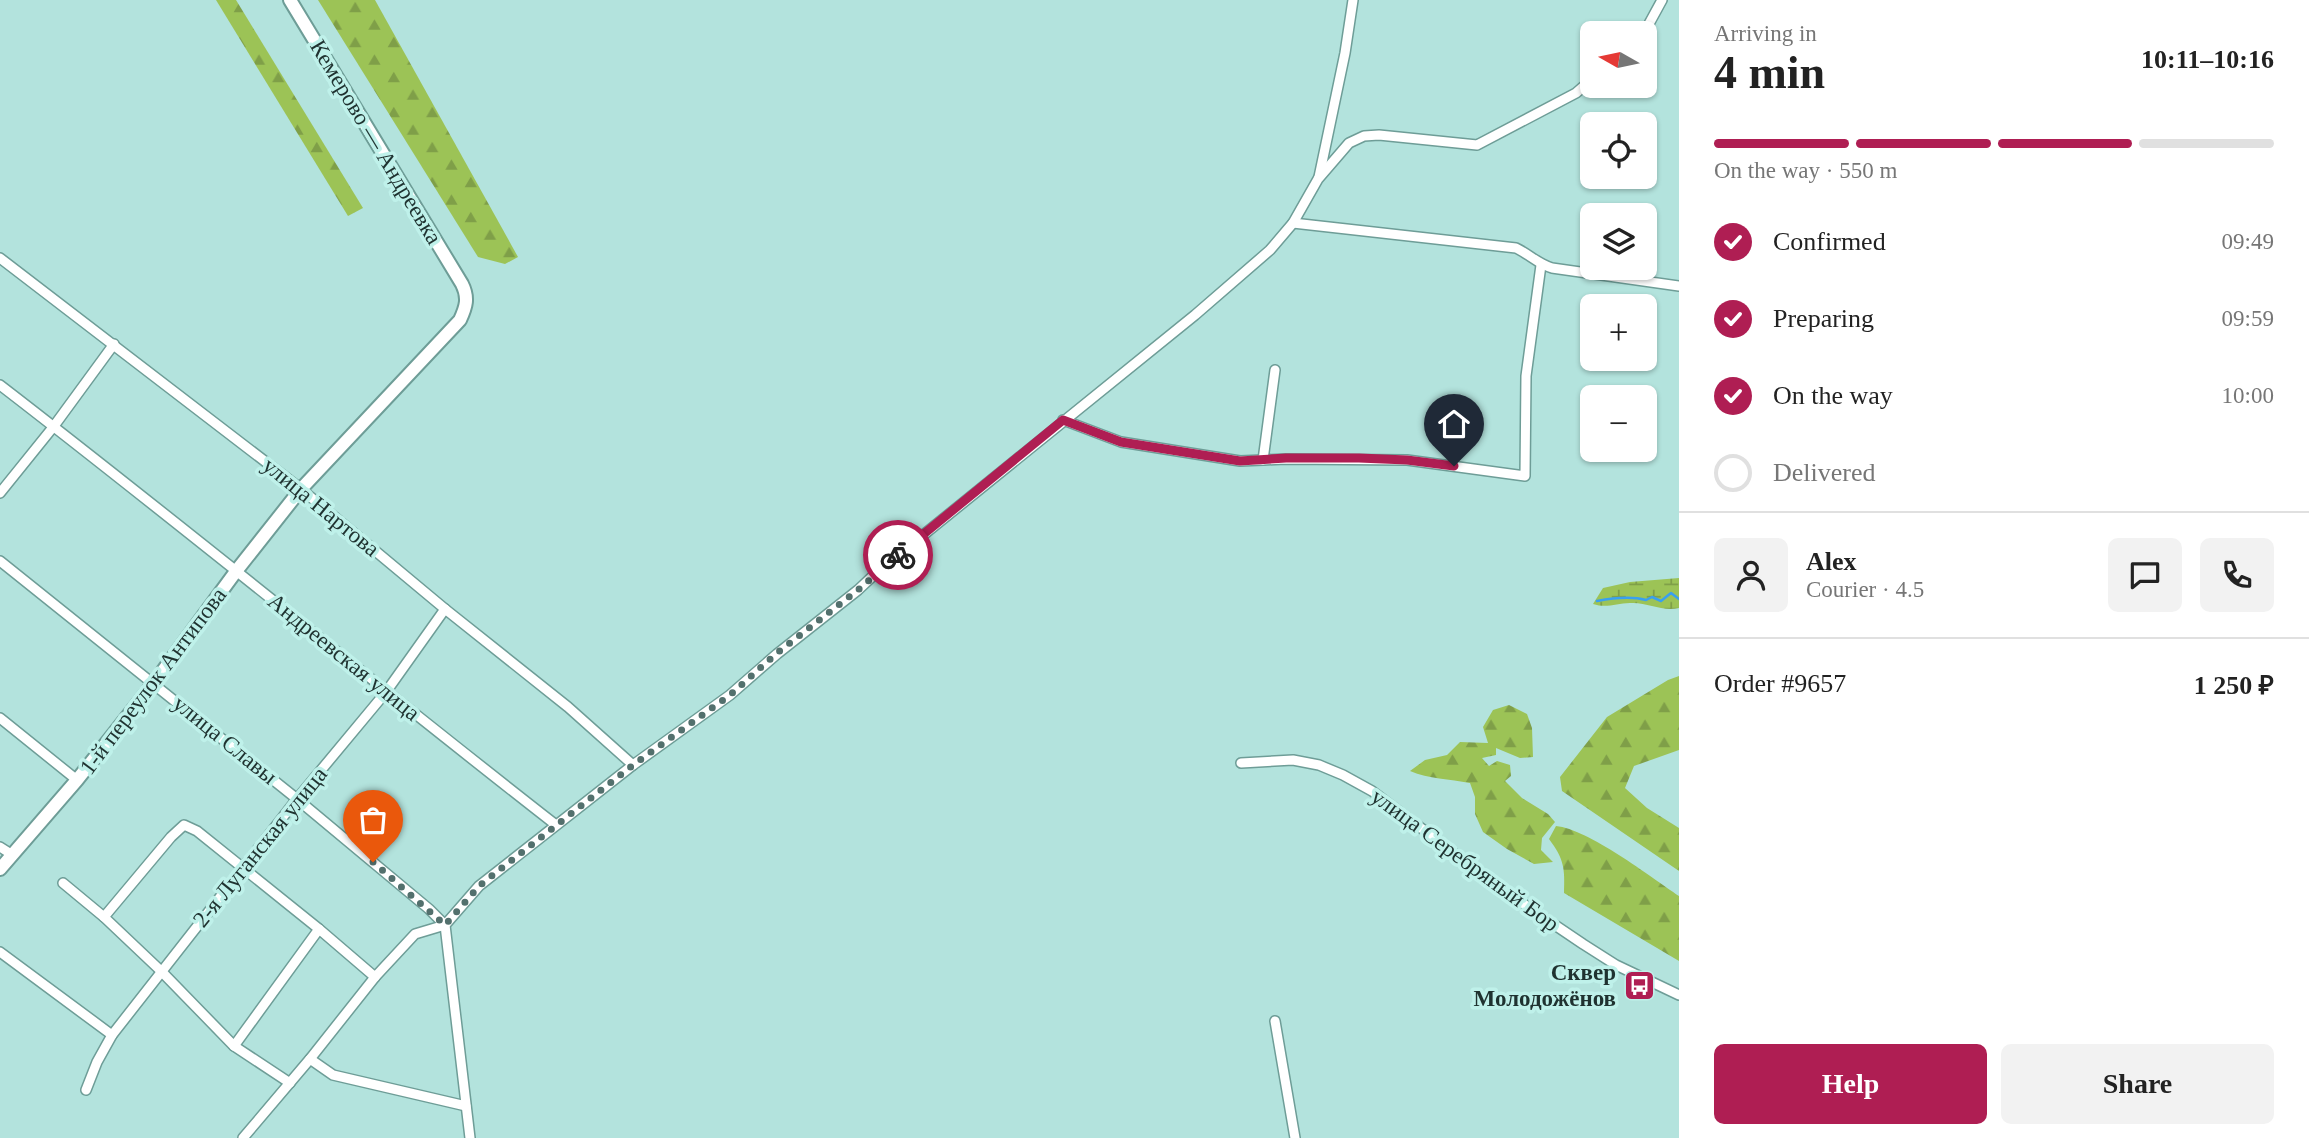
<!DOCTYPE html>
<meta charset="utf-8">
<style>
:root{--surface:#fff;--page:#f2f2f2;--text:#222;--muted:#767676;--line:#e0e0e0;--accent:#af1e53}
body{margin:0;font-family:"Times New Roman",serif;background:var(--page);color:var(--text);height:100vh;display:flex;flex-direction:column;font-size:26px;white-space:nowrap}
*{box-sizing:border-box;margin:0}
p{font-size:23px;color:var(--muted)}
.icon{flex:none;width:38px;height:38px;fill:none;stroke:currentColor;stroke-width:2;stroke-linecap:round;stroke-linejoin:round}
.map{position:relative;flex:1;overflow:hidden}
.details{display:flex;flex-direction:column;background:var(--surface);width:630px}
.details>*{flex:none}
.needle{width:46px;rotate:279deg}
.controls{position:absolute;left:1580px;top:21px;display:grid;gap:14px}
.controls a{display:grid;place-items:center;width:77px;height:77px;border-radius:10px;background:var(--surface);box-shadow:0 2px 5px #0004;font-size:35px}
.pin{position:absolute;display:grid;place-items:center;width:60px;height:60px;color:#fff;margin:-72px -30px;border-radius:50% 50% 50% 0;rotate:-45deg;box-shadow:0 0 7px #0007}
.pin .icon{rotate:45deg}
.courier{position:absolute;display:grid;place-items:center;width:70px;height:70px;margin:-35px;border:5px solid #af1e53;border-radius:50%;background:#fff;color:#222;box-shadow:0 2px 9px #0007}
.headline em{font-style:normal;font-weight:700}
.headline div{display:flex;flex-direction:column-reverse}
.headline{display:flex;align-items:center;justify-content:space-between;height:119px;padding:0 35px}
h1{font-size:46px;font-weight:700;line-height:52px}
.bar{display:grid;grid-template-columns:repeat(4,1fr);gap:10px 7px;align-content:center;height:84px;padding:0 35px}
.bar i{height:9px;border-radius:5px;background:var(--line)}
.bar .selected{background:var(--accent)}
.bar p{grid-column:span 4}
.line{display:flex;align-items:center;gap:18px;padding:0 35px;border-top:2px solid var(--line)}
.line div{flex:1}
.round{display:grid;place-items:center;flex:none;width:74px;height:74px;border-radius:10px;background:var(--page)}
ol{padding:0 35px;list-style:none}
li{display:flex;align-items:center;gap:21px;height:77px}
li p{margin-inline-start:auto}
li .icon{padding:7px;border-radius:50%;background:var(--accent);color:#fff;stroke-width:4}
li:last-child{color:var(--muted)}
li i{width:38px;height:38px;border:4px solid var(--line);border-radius:50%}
.button{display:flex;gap:14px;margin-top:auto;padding:14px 35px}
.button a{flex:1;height:80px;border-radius:10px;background:var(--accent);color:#fff;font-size:28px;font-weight:700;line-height:80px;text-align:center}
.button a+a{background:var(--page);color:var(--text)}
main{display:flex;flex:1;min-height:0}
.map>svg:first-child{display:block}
.forest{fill:url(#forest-firs)}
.wetland{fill:url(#wetland-marsh)}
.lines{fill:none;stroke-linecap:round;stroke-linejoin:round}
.stream{stroke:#39a0ef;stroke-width:2.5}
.minor-casing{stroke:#6e9d97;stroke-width:12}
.secondary-casing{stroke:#6e9d97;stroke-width:16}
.minor{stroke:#fff;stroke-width:9}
.secondary{stroke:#fff;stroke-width:12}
.done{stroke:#53706d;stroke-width:7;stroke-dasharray:0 12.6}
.route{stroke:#af1e53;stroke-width:9}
.labels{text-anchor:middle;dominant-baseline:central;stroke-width:7;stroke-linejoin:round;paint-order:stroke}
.street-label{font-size:23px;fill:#1f3230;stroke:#bff1ea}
.poi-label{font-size:23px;font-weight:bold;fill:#1f3230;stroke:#bff1ea;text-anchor:end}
</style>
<main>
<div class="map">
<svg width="1679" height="1138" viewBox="0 0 1679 1138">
<defs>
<pattern id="forest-firs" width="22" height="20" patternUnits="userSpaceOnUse" patternTransform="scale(1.75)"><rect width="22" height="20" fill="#9cc356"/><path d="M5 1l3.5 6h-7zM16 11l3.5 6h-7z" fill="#7f9f48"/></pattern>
<pattern id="wetland-marsh" width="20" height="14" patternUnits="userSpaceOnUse" patternTransform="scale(1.75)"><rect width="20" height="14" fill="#9cc356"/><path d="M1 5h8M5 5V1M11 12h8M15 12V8" fill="none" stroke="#7f9f48"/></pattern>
</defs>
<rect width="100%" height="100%" fill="#b3e3dd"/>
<g class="forest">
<polygon points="216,0 236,0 363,208 348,216"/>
<polygon points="318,0 375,0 518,257 505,264 478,257"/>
<polygon points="1679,676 1679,750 1634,766 1625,788 1647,808 1679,828 1679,871 1562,791 1560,777 1607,717 1668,680"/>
<path d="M 1509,705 L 1527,714 L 1532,728 L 1533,757 L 1520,758 L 1496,748 L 1496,755 L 1482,758 L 1489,766 L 1497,761 L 1510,765 L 1511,776 L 1505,781 L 1522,798 L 1548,814 L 1555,822 L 1542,838 L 1541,850 L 1553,862 L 1534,864 L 1507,849 L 1483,832 L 1475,814 L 1475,797 L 1470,783 C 1449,779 1429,779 1410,771 L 1425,760 L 1447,755 L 1460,742 L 1488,743 L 1483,727 L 1493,710 Z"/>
<path d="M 1556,826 C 1588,829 1651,877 1679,896 L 1679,961 L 1564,893 C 1565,868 1564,859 1549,839 Z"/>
</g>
<path class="wetland" d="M 1679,578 L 1679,608 C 1663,612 1649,603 1633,603 C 1618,602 1608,609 1593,604 L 1603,588 L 1630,582 Z"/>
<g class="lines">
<path class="stream" d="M 1597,601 C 1613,598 1631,596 1646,600 L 1652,597 L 1661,601 L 1671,593 L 1679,599"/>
<defs>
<g id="minor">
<polyline points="1644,33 1662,0"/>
<polyline points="1319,177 1345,53 1353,0"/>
<path d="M 1293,223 L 1516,248 C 1529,254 1538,264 1552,268 L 1679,286"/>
<polyline points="0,258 301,489 445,609 568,707 633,765"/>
<polyline points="1275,370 1263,460 1286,459 1407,460 1525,476 1526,376 1541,265"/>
<path d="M 0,385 C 187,529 370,680 556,825"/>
<polyline points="1063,420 1121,442 1240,461 1263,460"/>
<polyline points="0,493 54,426 114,344"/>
<polyline points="0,561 297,799 429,909 445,925 415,934 375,977 310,1059 243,1138"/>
<polyline points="0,718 77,780"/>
<polyline points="1241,763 1293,760 1319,765 1343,775 1372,791 1503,890 1583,944 1616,965 1679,995"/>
<polyline points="0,847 11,854"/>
<polyline points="63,883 104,917 161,971 234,1046 290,1083"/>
<polyline points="104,917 171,837 184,825 197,831 319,929 375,977"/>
<polyline points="0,952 112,1035"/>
<polyline points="1275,1021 1295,1138"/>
<polyline points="234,1046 319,929"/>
<polyline points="310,1059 333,1075 466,1106"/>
<polyline points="86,1090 97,1062 112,1035 297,799 386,692 445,609"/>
<polyline points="470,1138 445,925 479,886 633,765 730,695 777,654 858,590 875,574 1195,315 1270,250 1293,223 1318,179 1349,143 1364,136 1379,135 1477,145 1576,93 1592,79"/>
</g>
<path id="secondary" d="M 0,869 L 77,780 L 154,683 L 237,570 L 301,489 L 460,320 C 466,307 469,298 462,284 L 290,0"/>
</defs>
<use href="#minor" class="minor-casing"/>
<use href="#secondary" class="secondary-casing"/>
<use href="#minor" class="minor"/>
<use href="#secondary" class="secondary"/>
</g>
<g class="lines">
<polyline class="done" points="373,862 445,925 479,886 633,765 730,695 777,653 858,590 898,555"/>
<polyline class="route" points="898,555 1063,420 1121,442 1240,461 1286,458 1359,458 1407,460 1454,466"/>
</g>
<defs>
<symbol id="bus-square" viewBox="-11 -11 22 22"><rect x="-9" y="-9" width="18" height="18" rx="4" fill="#af1e53" stroke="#bff1ea"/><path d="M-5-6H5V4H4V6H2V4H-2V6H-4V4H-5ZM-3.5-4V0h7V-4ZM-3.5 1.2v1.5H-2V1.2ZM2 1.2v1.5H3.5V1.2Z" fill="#fff"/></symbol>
</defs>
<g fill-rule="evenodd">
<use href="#bus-square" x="1622" y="968" width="35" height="35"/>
</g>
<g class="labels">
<g class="street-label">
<text transform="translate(376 142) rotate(59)">Кемерово — Андреевка</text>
<text transform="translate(321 507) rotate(39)">улица Нартова</text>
<text transform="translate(344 657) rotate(39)">Андреевская улица</text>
<text transform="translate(153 681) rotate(-53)">1-й переулок Антипова</text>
<text transform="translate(225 740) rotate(39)">улица Славы</text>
<text transform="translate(260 847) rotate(-51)">2-я Луганская улица</text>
<text transform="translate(1465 860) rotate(36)">улица Серебряный Бор</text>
</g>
<g class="poi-label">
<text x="1616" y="972">Сквер<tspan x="1616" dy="26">Молодожёнов</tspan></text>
</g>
</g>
</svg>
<div class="controls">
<a><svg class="needle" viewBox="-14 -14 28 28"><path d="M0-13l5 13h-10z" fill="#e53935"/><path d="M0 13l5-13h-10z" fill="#767676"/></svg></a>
<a><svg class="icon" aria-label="locate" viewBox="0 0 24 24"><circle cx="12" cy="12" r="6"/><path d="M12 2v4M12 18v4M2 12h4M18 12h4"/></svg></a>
<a><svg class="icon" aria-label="layers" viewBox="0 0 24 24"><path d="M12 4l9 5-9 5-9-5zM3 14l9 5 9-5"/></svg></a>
<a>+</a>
<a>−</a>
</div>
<div class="pin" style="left:373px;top:862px;background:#ea580c"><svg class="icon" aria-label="bag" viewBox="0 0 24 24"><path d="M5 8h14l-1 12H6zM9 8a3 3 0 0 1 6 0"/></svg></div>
<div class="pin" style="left:1454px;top:466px;background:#1f2937"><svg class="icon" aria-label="home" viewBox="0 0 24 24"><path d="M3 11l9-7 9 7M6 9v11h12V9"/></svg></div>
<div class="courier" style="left:898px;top:555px"><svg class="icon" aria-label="bike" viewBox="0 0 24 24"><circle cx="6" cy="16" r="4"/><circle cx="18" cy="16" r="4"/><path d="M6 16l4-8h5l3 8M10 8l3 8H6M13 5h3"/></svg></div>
</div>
<section class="details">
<div class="headline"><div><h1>4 min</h1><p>Arriving in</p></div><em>10:11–10:16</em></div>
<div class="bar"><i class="selected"></i><i class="selected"></i><i class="selected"></i><i></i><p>On the way · 550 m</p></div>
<ol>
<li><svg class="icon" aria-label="check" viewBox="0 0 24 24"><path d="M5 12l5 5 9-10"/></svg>Confirmed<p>09:49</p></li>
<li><svg class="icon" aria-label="check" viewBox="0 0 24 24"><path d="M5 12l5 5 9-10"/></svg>Preparing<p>09:59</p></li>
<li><svg class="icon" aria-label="check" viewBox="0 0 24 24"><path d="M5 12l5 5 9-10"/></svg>On the way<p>10:00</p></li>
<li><i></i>Delivered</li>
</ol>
<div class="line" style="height:126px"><a class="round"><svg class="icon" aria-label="person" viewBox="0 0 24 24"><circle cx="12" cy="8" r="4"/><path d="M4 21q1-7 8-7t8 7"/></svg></a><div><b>Alex</b><p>Courier · 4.5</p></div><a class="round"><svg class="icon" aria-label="chat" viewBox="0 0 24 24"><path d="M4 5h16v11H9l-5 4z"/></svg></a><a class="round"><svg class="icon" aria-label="phone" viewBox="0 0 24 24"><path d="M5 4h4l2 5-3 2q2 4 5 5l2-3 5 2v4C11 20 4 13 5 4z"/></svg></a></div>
<div class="line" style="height:91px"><div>Order #9657</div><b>1 250 ₽</b></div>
<div class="button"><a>Help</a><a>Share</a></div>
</section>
</main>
